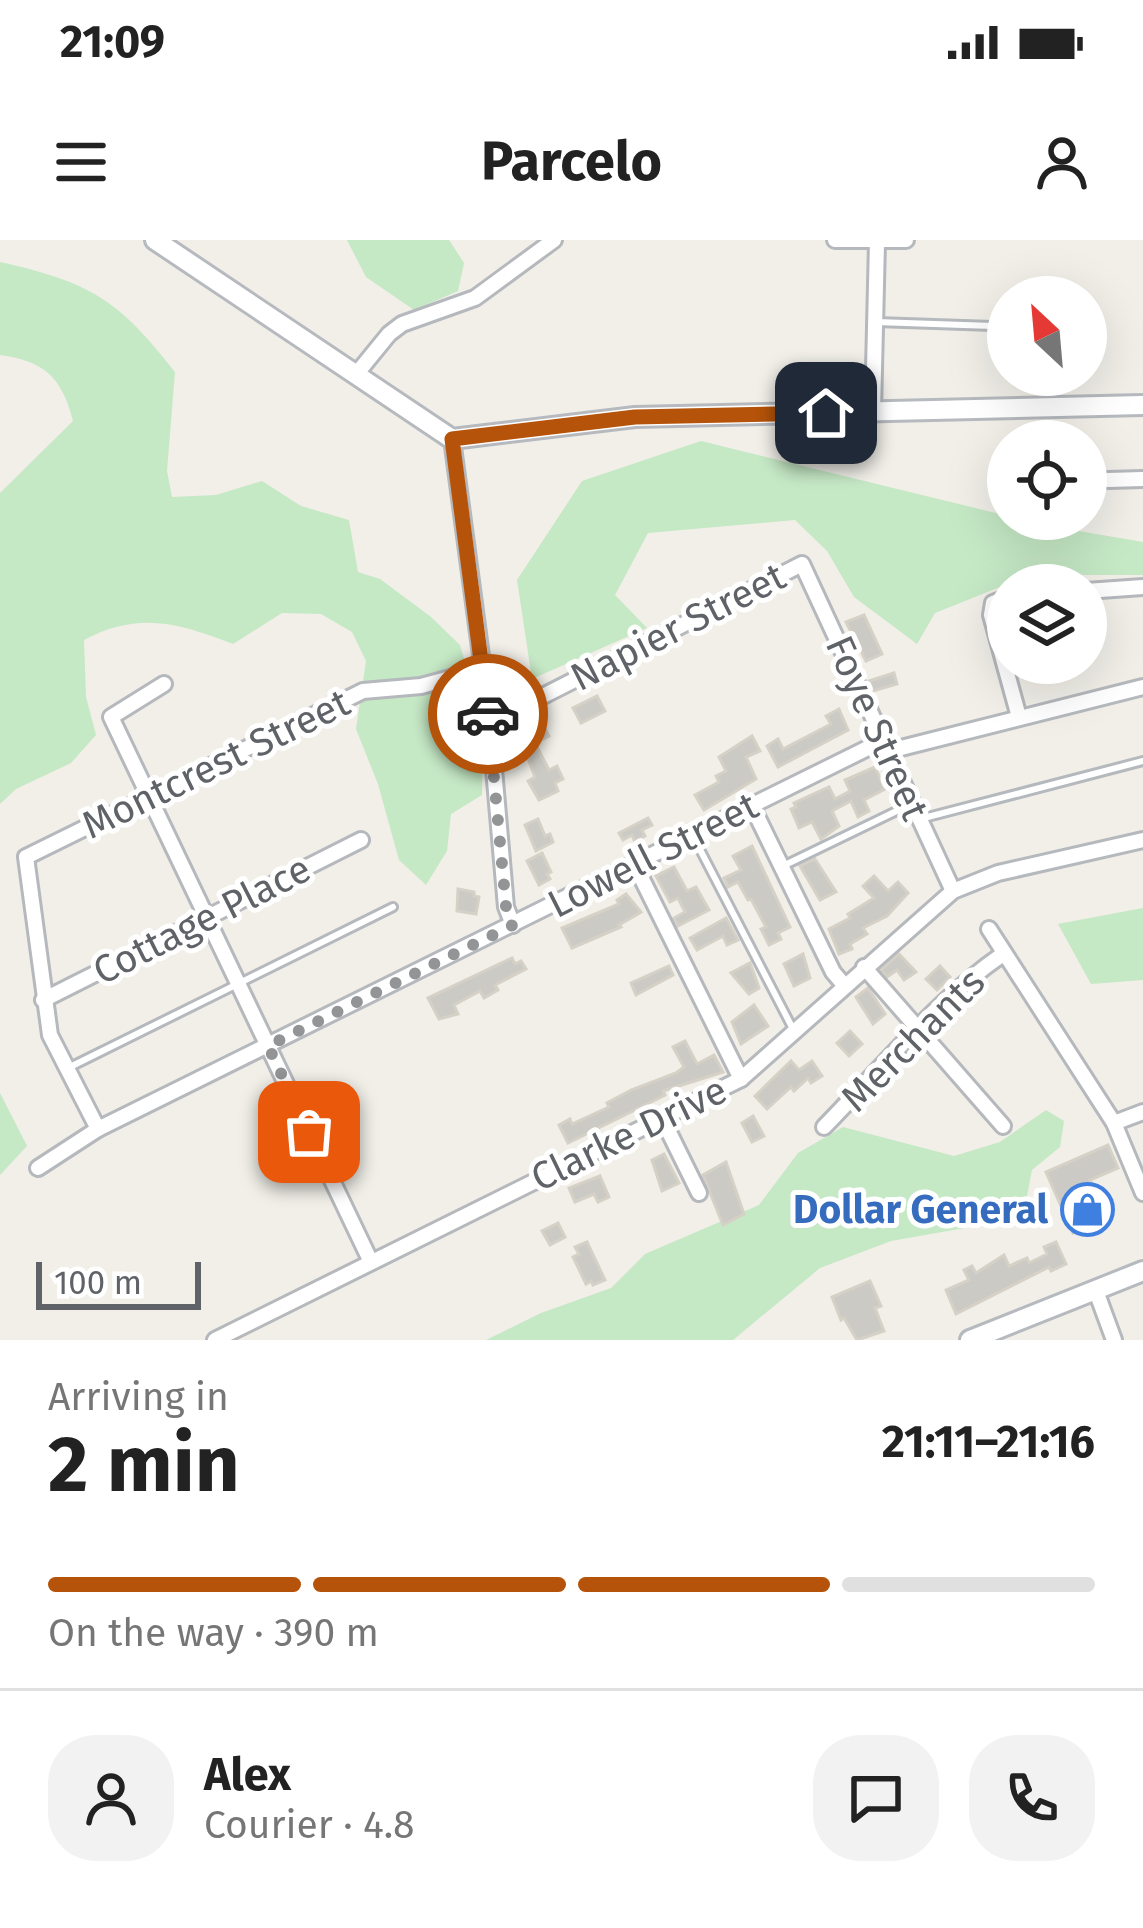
<!DOCTYPE html>
<meta charset="utf-8">
<style>
:root{--surface:#fff;--page:#f2f2f2;--text:#222;--muted:#767676;--line:#e0e0e0;--accent:#b45309}
body{margin:0;font-family:"Fira Sans",sans-serif;background:var(--page);color:var(--text);height:100vh;display:flex;flex-direction:column;font-size:45px;white-space:nowrap}
*{box-sizing:border-box;margin:0}
p{font-size:39px;color:var(--muted)}
.icon{flex:none;width:66px;height:66px;fill:none;stroke:currentColor;stroke-width:2;stroke-linecap:round;stroke-linejoin:round}
.map{position:relative;height:1100px;overflow:hidden}
.drawer{display:flex;flex-direction:column;background:var(--surface);flex:1}
.drawer>*{flex:none}
.needle{width:78px;rotate:334deg}
.buttons{position:absolute;left:987px;top:36px;display:grid;gap:24px}
.buttons a{display:grid;place-items:center;width:120px;height:120px;border-radius:50%;background:var(--surface);box-shadow:0 12px 48px #0002;font-size:60px}
.scale{position:absolute;left:36px;bottom:30px;width:165px;box-sizing:border-box;padding-left:12px;border:6px solid #5f6368;border-top:0;font-size:33px;line-height:42px;white-space:nowrap;color:#5f6368;-webkit-text-stroke:9px #fff;paint-order:stroke}
.pin{position:absolute;display:grid;place-items:center;width:102px;height:102px;color:#fff;margin:-51px;border-radius:24px;box-shadow:0 6px 18px #0006}
.courier{position:absolute;display:grid;place-items:center;width:120px;height:120px;margin:-60px;border:9px solid #b45309;border-radius:50%;background:#fff;color:#222;box-shadow:0 3px 15px #0007}
.head em{font-style:normal;font-weight:700}
.head div{display:flex;flex-direction:column-reverse}
.head{display:flex;align-items:center;justify-content:space-between;height:204px;padding:0 48px}
h1{font-size:78px;font-weight:700;line-height:90px}
.bar{display:grid;grid-template-columns:repeat(4,1fr);gap:18px 12px;align-content:center;height:144px;padding:0 48px}
.bar i{height:15px;border-radius:9px;background:var(--line)}
.bar .on{background:var(--accent)}
.bar p{grid-column:span 4}
.line{display:flex;align-items:center;gap:30px;padding:0 48px;border-top:3px solid var(--line)}
.line div{flex:1}
.round{display:grid;place-items:center;flex:none;width:126px;height:126px;border-radius:48px;background:var(--page)}
.status{display:flex;justify-content:space-between;align-items:center;height:84px;padding:0 60px;background:var(--surface);direction:ltr}
.status svg{height:33px;fill:currentColor}
header{display:flex;justify-content:space-between;align-items:center;height:156px;padding:0 48px;background:var(--surface);font-size:54px;font-weight:700}
.map>svg:first-child{display:block}
.green{fill:#c5e8c5}
.building{fill:#cccac5;stroke:#d6d1c6;stroke-width:3}
.lines{fill:none;stroke-linecap:round;stroke-linejoin:round}
.lane-casing{stroke:#b5b8bc;stroke-width:12}
.street-casing{stroke:#b5b8bc;stroke-width:20}
.secondary-casing{stroke:#b6babf;stroke-width:24}
.lane{stroke:#fff;stroke-width:6}
.street{stroke:#fff;stroke-width:14}
.secondary{stroke:#fff;stroke-width:18}
.done{stroke:#929495;stroke-width:12;stroke-dasharray:0 21.6}
.route{stroke:#b45309;stroke-width:15}
.labels{text-anchor:middle;dominant-baseline:central;stroke-width:10;stroke-linejoin:round;paint-order:stroke}
.street-label{font-size:39px;fill:#5f6368;stroke:#fff}
.shop-label{font-size:39px;font-weight:bold;fill:#366cbe;stroke:#fff;text-anchor:end}
</style>
<div class="status"><b>21:09</b><svg viewBox="0 0 49 12"><path d="M0 12V9h3v3zM5 12V6h3v6zM10 12V3h3v9zM15 12V0h3v12zM26 1h20v11H26zM47 4h2v5h-2z"/></svg></div>
<header><svg class="icon" aria-label="menu" viewBox="0 0 24 24"><path d="M4 6h16M4 12h16M4 18h16"/></svg>Parcelo<svg class="icon" aria-label="person" viewBox="0 0 24 24"><circle cx="12" cy="8" r="4"/><path d="M4 21q1-7 8-7t8 7"/></svg></header>
<div class="map">
<svg width="1143" height="1100" viewBox="0 0 1143 1100">
<rect width="100%" height="100%" fill="#f1efe8"/>
<g class="green">
<polygon points="347,0 449,0 464,23 458,51 414,70 366,37"/>
<path d="M 0,22 C 90,42 119,60 175,132 L 167,231 L 172,257 L 216,255 L 262,241 L 301,266 L 349,280 L 358,332 L 380,339 L 431,377 L 460,405 L 483,482 L 482,555 L 451,574 L 447,611 L 426,645 L 399,620 L 378,544 L 356,489 L 366,421 L 352,392 L 321,374 L 282,373 L 233,404 C 178,383 139,371 84,400 L 86,457 L 96,495 L 71,523 L 16,549 L 0,564 L 0,253 L 73,181 C 62,137 44,121 0,115 Z"/>
<polygon points="701,201 1008,276 1008,279 1143,302 1143,335 1030,335 935,373 917,404 854,357 827,311 795,280 648,293 615,355 647,388 532,439 517,340 582,241"/>
<polygon points="1143,668 1143,740 1091,744 1058,684"/>
<polygon points="0,853 27,906 0,935"/>
<polygon points="1046,870 1064,881 1060,907 1032,930 1027,956 976,986 891,1001 820,1028 733,1100 486,1100 541,1073 611,1048 645,1014 759,965 798,913 843,887 954,916 1000,902"/>
</g>
<g class="building">
<polygon points="864,375 882,414 866,421 846,382"/>
<polygon points="894,433 897,444 873,451 869,441"/>
<polygon points="597,456 605,471 581,483 573,468"/>
<polygon points="839,469 848,490 778,527 767,506 778,499 783,509 808,496 831,484 826,476"/>
<polygon points="542,483 549,496 535,503 549,530 557,526 563,539 555,543 558,551 539,560 528,541 535,537 518,492"/>
<polygon points="752,496 760,511 746,517 756,539 704,570 695,555 719,542 716,536 726,531 719,517"/>
<polygon points="875,527 885,549 864,560 869,571 858,577 851,561 832,571 839,586 821,599 812,582 799,588 791,569 796,567 794,563 829,547 835,559 850,551 845,540"/>
<polygon points="648,578 652,585 642,590 645,596 635,602 632,595 623,600 619,593"/>
<polygon points="538,579 545,596 550,594 553,602 536,611 525,585"/>
<polygon points="752,606 790,687 778,693 781,699 769,705 761,689 766,687 751,659 748,660 738,642 728,647 724,638 741,630 733,616"/>
<polygon points="542,613 551,632 547,634 550,639 539,645 527,621"/>
<polygon points="815,619 836,652 820,660 800,626"/>
<polygon points="674,627 687,651 696,647 709,670 678,686 674,678 685,672 678,658 670,662 656,636"/>
<polygon points="874,636 888,651 898,642 908,653 887,676 863,688 867,694 850,704 852,709 839,714 829,689 850,678 848,674 874,658 863,646"/>
<polygon points="458,649 474,652 474,656 479,657 476,674 457,671"/>
<polygon points="626,654 641,672 619,685 621,687 572,708 562,688 619,664 617,660"/>
<polygon points="726,678 738,700 727,705 723,696 697,710 690,698"/>
<polygon points="803,714 810,738 794,746 784,724"/>
<polygon points="899,714 916,732 904,740 897,730 887,737 881,730"/>
<polygon points="512,718 515,724 521,721 526,729 495,745 498,750 484,758 480,751 454,765 458,774 439,779 428,758"/>
<polygon points="750,723 759,748 749,754 731,733"/>
<polygon points="669,726 673,735 636,755 631,743"/>
<polygon points="940,726 950,737 937,750 926,739"/>
<polygon points="868,748 885,774 873,784 856,757"/>
<polygon points="754,765 768,786 741,804 732,782"/>
<polygon points="850,791 862,804 849,816 837,803"/>
<polygon points="685,801 697,824 714,815 723,832 663,851 665,855 568,903 559,885 570,879 572,884 609,867 607,863 631,850 676,833 684,827 673,807"/>
<polygon points="791,821 799,830 812,821 822,836 811,843 808,838 794,851 791,847 767,869 755,856"/>
<polygon points="753,876 764,896 752,902 742,883"/>
<polygon points="1108,905 1118,928 1090,940 1107,978 1073,993 1046,932"/>
<polygon points="664,914 679,943 662,951 652,920"/>
<polygon points="726,922 744,974 723,985 703,935"/>
<polygon points="600,936 609,957 598,962 594,954 575,962 569,948"/>
<polygon points="558,983 565,997 550,1005 542,991"/>
<polygon points="587,1002 605,1040 593,1045 591,1041 586,1044 573,1017 579,1014 575,1007"/>
<polygon points="1056,1002 1066,1024 1051,1031 1049,1027 956,1074 946,1050 969,1040 964,1030 972,1026 976,1033 1004,1015 1009,1026 1027,1018 1029,1023 1047,1014 1044,1007"/>
<polygon points="870,1041 881,1066 875,1068 884,1091 857,1100 844,1078 841,1080 832,1057"/>
</g>
<g class="lines">
<defs>
<g id="lane">
<polyline points="876,82 993,86"/>
<polyline points="920,579 1143,521"/>
<polyline points="694,598 793,789"/>
<polyline points="785,625 911,564"/>
<polyline points="70,827 393,667"/>
</g>
<g id="street">
<polyline points="835,0 906,0"/>
<polyline points="358,132 389,94 402,84 475,58 554,0"/>
<polyline points="873,172 877,2"/>
<polyline points="452,199 490,483 506,667 513,685"/>
<polyline points="1108,240 1143,239"/>
<polyline points="1086,351 1143,347"/>
<polyline points="1008,357 993,363 991,375 1019,477"/>
<polyline points="164,444 111,477 371,1022"/>
<polyline points="490,483 802,324 953,651"/>
<polyline points="889,511 1143,447"/>
<polyline points="752,566 833,732 844,745"/>
<polyline points="634,623 741,839"/>
<polyline points="989,689 1114,883 1143,953"/>
<polyline points="864,727 1003,886"/>
<polyline points="43,760 361,600"/>
<polyline points="662,878 699,953"/>
<polyline points="1114,883 1143,872"/>
<path d="M 824,887 C 881,829 936,760 1003,714"/>
<polyline points="98,889 50,795 26,617 363,451 421,446 480,430"/>
<polyline points="38,928 98,889 884,500"/>
<polyline points="1096,1051 1114,1100"/>
<polyline points="215,1100 741,839 953,651 998,633 1143,600"/>
</g>
<g id="secondary">
<polyline points="155,0 452,199 635,177 1143,165"/>
<polyline points="970,1100 1143,1031"/>
</g>
</defs>
<use href="#lane" class="lane-casing"/>
<use href="#street" class="street-casing"/>
<use href="#secondary" class="secondary-casing"/>
<use href="#lane" class="lane"/>
<use href="#street" class="street"/>
<use href="#secondary" class="secondary"/>
</g>
<g class="lines">
<polyline class="done" points="309,892 268,806 513,685 506,667 488,474"/>
<polyline class="route" points="488,474 452,199 635,177 826,173"/>
</g>
<defs>
<symbol id="shop-ring" viewBox="-11 -11 22 22"><circle r="9.5" fill="#fff" stroke="#3f7fe0" stroke-width="1.5"/><path d="M-5-2.5h2.3a2.7 3.5 0 0 1 5.4 0H5L5.5 6h-11ZM-1.5-2.5h3a1.5 2.3 0 0 0-3 0Z" fill="#3f7fe0"/></symbol>
</defs>
<g fill-rule="evenodd">
<use href="#shop-ring" x="1058" y="940" width="59" height="59"/>
</g>
<g class="labels">
<g class="street-label">
<text transform="translate(678 387) rotate(-27)">Napier Street</text>
<text transform="translate(877 488) rotate(66)">Foye Street</text>
<text transform="translate(216 524) rotate(-26)">Montcrest Street</text>
<text transform="translate(653 615) rotate(-27)">Lowell Street</text>
<text transform="translate(202 680) rotate(-27)">Cottage Place</text>
<text transform="translate(913 800) rotate(-45)">Merchants</text>
<text transform="translate(629 894) rotate(-26)">Clarke Drive</text>
</g>
<g class="shop-label">
<text x="1048" y="970">Dollar General</text>
</g>
</g>
</svg>
<div class="buttons">
<a><svg class="needle" viewBox="-14 -14 28 28"><path d="M0-13l5 13h-10z" fill="#e53935"/><path d="M0 13l5-13h-10z" fill="#767676"/></svg></a>
<a><svg class="icon" aria-label="locate" viewBox="0 0 24 24"><circle cx="12" cy="12" r="6"/><path d="M12 2v4M12 18v4M2 12h4M18 12h4"/></svg></a>
<a><svg class="icon" aria-label="layers" viewBox="0 0 24 24"><path d="M12 4l9 5-9 5-9-5zM3 14l9 5 9-5"/></svg></a>
</div>
<div class="scale">100 m</div>
<div class="pin" style="left:309px;top:892px;background:#ea580c"><svg class="icon" aria-label="bag" viewBox="0 0 24 24"><path d="M5 8h14l-1 12H6zM9 8a3 3 0 0 1 6 0"/></svg></div>
<div class="pin" style="left:826px;top:173px;background:#1f2937"><svg class="icon" aria-label="home" viewBox="0 0 24 24"><path d="M3 11l9-7 9 7M6 9v11h12V9"/></svg></div>
<div class="courier" style="left:488px;top:474px"><svg class="icon" aria-label="car" viewBox="0 0 24 24"><path d="M5 17H2v-5l4-1 3-4h7l3 4 3 1v5h-3M9 17h6M6 11h13"/><circle cx="7" cy="17" r="2"/><circle cx="17" cy="17" r="2"/></svg></div>
</div>
<section class="drawer">
<div class="head"><div><h1>2 min</h1><p>Arriving in</p></div><em>21:11–21:16</em></div>
<div class="bar"><i class="on"></i><i class="on"></i><i class="on"></i><i></i><p>On the way · 390 m</p></div>
<div class="line" style="height:216px"><a class="round"><svg class="icon" aria-label="person" viewBox="0 0 24 24"><circle cx="12" cy="8" r="4"/><path d="M4 21q1-7 8-7t8 7"/></svg></a><div><b>Alex</b><p>Courier · 4.8</p></div><a class="round"><svg class="icon" aria-label="chat" viewBox="0 0 24 24"><path d="M4 5h16v11H9l-5 4z"/></svg></a><a class="round"><svg class="icon" aria-label="phone" viewBox="0 0 24 24"><path d="M5 4h4l2 5-3 2q2 4 5 5l2-3 5 2v4C11 20 4 13 5 4z"/></svg></a></div>
</section>
